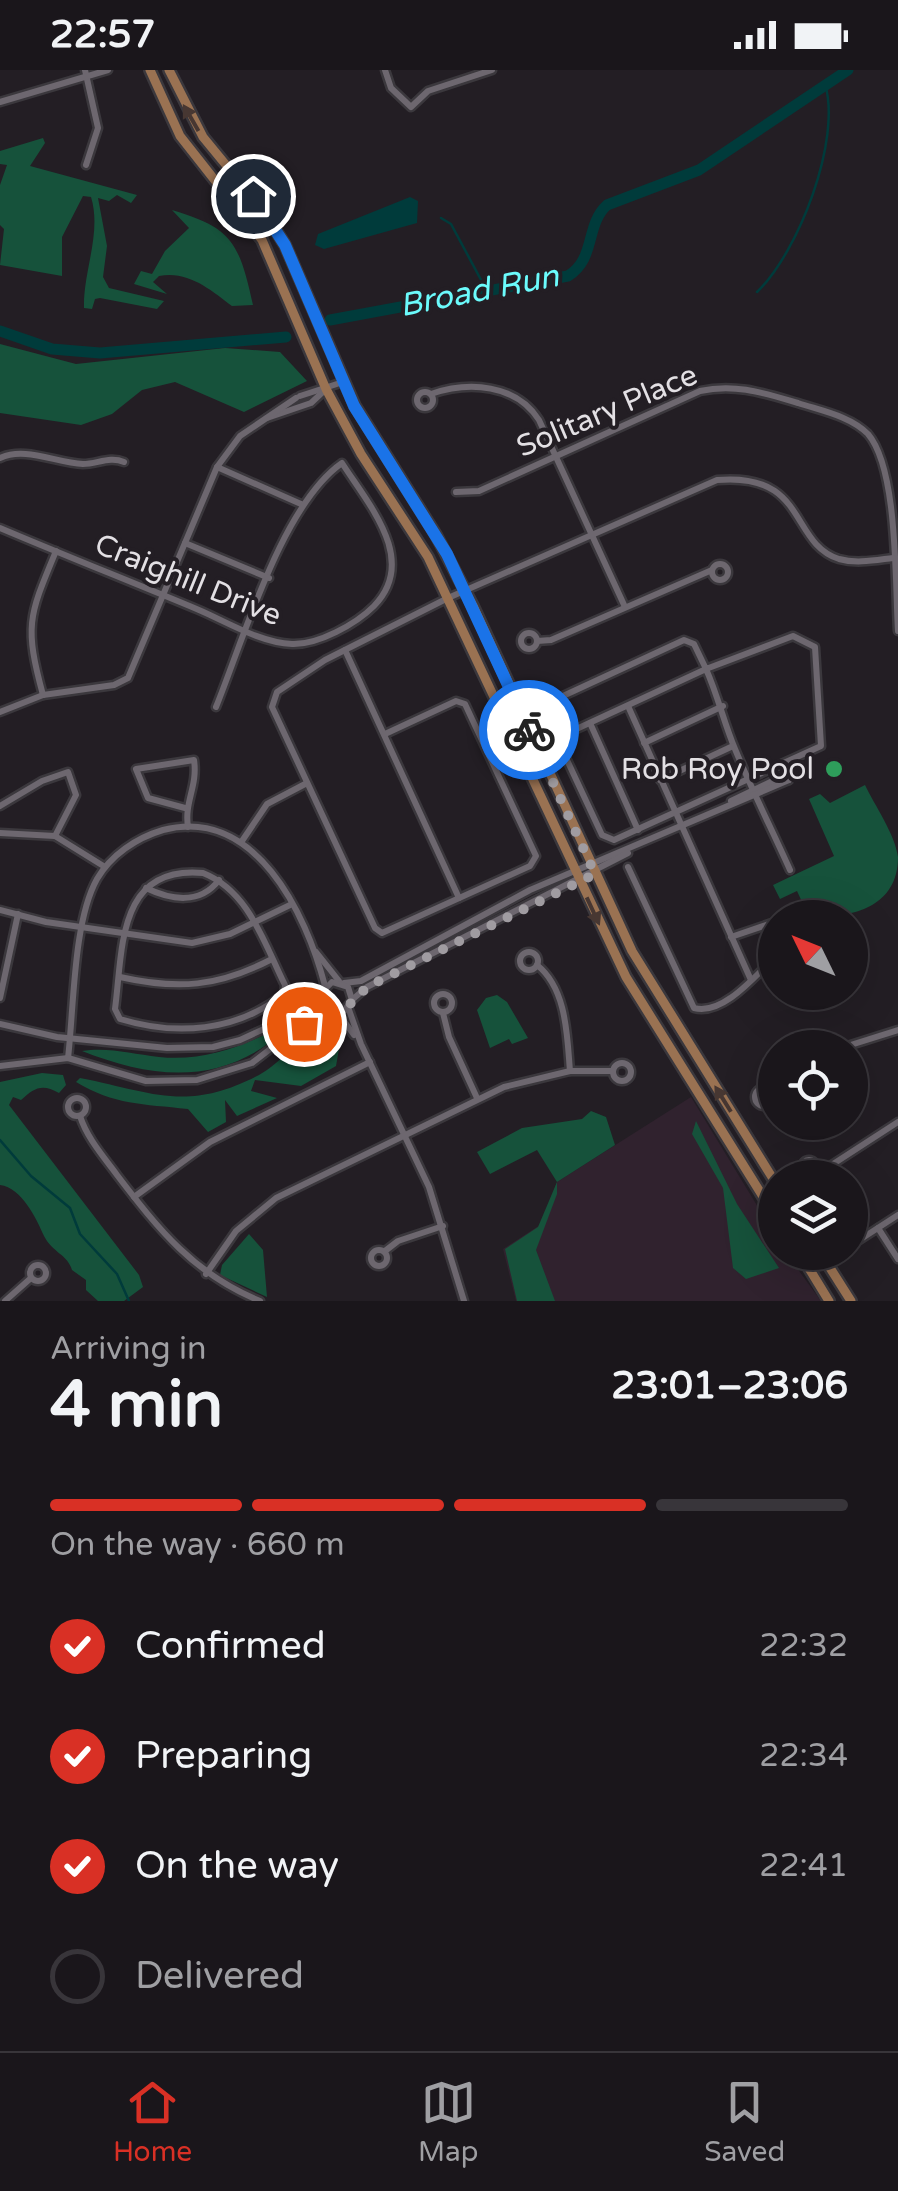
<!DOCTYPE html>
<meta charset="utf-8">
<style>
:root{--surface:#1a161b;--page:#231f24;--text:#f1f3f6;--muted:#9f9fa3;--line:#38353a;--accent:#d93025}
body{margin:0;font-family:"Varela Round",sans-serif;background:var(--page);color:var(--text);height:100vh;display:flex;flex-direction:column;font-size:38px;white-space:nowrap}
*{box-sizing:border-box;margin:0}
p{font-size:32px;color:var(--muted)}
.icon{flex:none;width:55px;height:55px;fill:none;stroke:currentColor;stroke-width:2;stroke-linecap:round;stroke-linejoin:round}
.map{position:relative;height:1231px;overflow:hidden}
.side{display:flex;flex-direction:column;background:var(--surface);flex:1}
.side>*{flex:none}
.needle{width:65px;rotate:313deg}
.buttons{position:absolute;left:758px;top:830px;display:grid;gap:20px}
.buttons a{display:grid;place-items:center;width:110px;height:110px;border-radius:50%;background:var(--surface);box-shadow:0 10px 40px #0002,0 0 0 2px var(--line);font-size:50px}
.pin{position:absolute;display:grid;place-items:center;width:85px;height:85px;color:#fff;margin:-42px;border:5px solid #fff;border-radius:50%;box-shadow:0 2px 10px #0007}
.courier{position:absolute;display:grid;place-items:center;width:100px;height:100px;margin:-50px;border:8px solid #1a73e8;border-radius:50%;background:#fff;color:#222;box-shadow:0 2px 12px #0007}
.head em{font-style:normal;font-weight:700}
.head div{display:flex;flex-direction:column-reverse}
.head{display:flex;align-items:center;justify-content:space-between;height:170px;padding:0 50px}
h1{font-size:65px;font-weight:700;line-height:75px}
.bar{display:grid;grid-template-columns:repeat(4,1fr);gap:15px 10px;align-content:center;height:120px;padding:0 50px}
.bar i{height:12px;border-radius:8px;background:var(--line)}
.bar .active{background:var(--accent)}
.bar p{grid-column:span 4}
ol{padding:0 50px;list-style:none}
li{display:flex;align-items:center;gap:30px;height:110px}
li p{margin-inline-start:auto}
li .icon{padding:10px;border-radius:50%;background:var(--accent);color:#fff;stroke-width:4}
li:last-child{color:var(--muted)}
li i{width:55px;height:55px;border:5px solid var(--line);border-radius:50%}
.status{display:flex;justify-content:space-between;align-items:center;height:70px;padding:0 50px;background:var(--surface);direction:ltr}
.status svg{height:28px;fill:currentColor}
.tab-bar{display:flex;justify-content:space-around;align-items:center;height:140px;border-top:2px solid var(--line);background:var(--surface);font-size:28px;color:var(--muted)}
.tab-bar a{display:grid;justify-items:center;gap:5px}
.tab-bar .active{color:var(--accent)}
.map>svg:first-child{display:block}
.education{fill:#30222e}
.green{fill:#16523b}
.water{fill:#003b3b}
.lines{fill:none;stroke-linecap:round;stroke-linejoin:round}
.stream{stroke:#003b3b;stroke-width:2.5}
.river{stroke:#003b3b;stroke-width:11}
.minor-casing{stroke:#3b383d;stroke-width:11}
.major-casing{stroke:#3b383d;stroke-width:14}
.minor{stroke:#6d676f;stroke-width:6}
.major{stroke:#9a7252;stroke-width:9}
.oneway{fill:#473732}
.done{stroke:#a09ca1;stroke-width:10;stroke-dasharray:0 18}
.route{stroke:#1a73e8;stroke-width:12}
.leisure-dot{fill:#2e9e5b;stroke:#231e24;stroke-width:4}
.labels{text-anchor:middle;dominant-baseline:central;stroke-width:8;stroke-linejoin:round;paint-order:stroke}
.street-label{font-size:30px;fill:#e3e0e4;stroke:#231e24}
.poi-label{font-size:30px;fill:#e3e0e4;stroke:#231e24;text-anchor:end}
.water-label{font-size:32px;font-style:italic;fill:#6bfbfc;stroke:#231e24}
</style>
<div class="status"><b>22:57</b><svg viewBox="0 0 49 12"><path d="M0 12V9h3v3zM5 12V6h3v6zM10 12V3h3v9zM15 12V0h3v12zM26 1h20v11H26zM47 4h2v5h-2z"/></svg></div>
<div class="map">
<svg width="898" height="1231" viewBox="0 0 898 1231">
<rect width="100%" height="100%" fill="#231e24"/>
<polygon class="education" points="691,1027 775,1165 775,1182 786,1183 821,1231 516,1231 503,1179 540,1155 557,1112"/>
<g class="green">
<path d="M 43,68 L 45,73 L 30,96 L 137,125 L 131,133 L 117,125 L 109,131 L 98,128 L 107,176 L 103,207 L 109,218 L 164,231 L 157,239 L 100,228 L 95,229 L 92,239 L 84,238 C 83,201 102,163 91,127 L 83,126 L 62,167 L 62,206 L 0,195 L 4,159 L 0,155 L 0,115 L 7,95 L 0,94 L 0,81 Z"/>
<path d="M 172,140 C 233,158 239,173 253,235 L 232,236 C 211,220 188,200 159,206 L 153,212 L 167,224 L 134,214 L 141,201 L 152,204 L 165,181 L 189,158 Z"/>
<polygon points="0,274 76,294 225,278 280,282 307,311 244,342 175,312 142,320 112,344 81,355 0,343"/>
<path d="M 865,715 C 875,736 895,764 898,787 C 898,839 849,848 809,847 L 797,821 L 780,829 L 773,815 L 834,786 L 809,729 L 820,724 L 830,733 Z"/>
<polygon points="497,925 507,932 528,968 512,974 509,969 490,978 477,940 486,928"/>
<path d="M 311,939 C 307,947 292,955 282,963 C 220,1016 153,1009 82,981 C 109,977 132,984 159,987 C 215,993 265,967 311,939 Z"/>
<path d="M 315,964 L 325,966 L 339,979 L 336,996 L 301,1016 L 255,1010 L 251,1021 L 277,1028 L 237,1046 L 225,1030 L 226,1052 L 208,1062 L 188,1039 C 143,1034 114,1035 76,1012 L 80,1008 C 152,1022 187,1043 259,1005 C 279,994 294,973 315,964 Z"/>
<path d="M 42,1003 L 63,1005 L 66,1015 L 59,1023 C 42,1013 34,1018 21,1030 L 13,1027 L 9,1035 L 139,1205 L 143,1217 L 124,1231 L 98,1231 L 86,1220 L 86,1210 L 72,1200 C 68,1185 52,1182 44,1166 C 36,1148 22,1118 0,1115 L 0,1012 Z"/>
<polygon points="591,1041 606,1047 615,1075 557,1112 557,1124 536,1180 555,1231 517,1231 505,1179 538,1157 557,1112 537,1080 490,1104 477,1082 522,1058 582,1049"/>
<polygon points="696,1051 737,1134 779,1198 746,1209 733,1198 723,1118 692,1064"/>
<polygon points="249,1164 263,1180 267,1227 220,1205 222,1195"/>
</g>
<polygon class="water" points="410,127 418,131 417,153 324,179 315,175 318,164"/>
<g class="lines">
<g class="stream">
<polyline points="441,148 451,154 487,221"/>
<path d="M 757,222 C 798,183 842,70 825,14"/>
<polyline points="0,1070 31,1106 70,1138 80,1164 117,1204 129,1231"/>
</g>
<g class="river">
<path d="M 330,250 L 568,206 C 596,189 585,155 607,135 L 699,100 L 848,0"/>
<polyline points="0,261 52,279 100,283 286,267"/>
</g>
<defs>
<g id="minor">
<polyline points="85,0 98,58 86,95"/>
<polyline points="385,0 391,18 411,37 428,21 492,0"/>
<polyline points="0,32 108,0"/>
<circle cx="425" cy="330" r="8"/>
<path d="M 431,324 C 469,311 516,314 539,350 L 625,537"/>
<polyline points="300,326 343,312"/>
<polyline points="267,348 311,333 326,319"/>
<path d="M 0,388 C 25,376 56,393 83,394 C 97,394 110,386 124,392"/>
<polyline points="217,397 301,434"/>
<path d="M 456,422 L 479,421 L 700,321 C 735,313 764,323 798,333 C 822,341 850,346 868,364 C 898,399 895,512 898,561"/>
<path d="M 0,458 C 66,486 132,512 199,540 C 227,552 261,573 292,574 C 318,575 356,554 374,536 C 419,490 368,434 342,393 C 282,435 244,568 216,637"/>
<polyline points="185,473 269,508"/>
<circle cx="720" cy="502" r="8"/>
<circle cx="529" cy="571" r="8"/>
<polyline points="537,571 551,570 712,500"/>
<polyline points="345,580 459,828"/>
<path d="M 43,625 C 24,555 29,546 56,481"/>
<polyline points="628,636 751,910"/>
<polyline points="0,642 43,625 114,615 128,608 217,397 240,366 296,328"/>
<polyline points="590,653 638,760"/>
<path d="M 385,664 L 456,631 L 465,634 L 536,786 L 530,796 L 382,863 L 375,858 L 272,637 L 277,622 L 325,590 L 448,528 L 717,410 C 808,402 789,473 839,489 C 857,494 876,490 893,488"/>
<path d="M 557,668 L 706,599 L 694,574 L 684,570 L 550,632 L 544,639 L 545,643 L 602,765 L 614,770 L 821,676 L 815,577 L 793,566 L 706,599 C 718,626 724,653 735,679 C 752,720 772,760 790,800"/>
<polyline points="644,673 723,636"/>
<polyline points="660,710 733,676"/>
<polyline points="731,731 781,707 789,710"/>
<polyline points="0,736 42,711 68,702 76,725 55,766"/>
<path d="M 185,738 L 148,728 L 136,699 L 194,690 C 198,716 184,732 188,757"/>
<polyline points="0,763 55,766 105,797"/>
<polyline points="242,771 267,734 307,713"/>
<path d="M 628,797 L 694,938 C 723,946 756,905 775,887"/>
<path d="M 203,803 C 249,821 264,873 285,915 L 284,924 C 236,962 176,966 120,949 L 115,939 C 123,879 117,795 203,803 Z"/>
<path d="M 146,818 C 171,830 200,835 219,810"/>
<polyline points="0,840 46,852 192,873 230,864 290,835"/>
<polyline points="731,867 775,852"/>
<circle cx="529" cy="891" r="9"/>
<polyline points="316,882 339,911"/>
<path d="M 537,895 C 567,919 567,966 570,1001"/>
<path d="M 120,907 C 178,920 218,917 272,889"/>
<polyline points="344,913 361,911 530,820 789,710"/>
<circle cx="443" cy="933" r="9"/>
<polyline points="0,928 18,844"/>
<polyline points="353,929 367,917 628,783"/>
<polyline points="348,937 361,974 429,1117 464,1231"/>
<polyline points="338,943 354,965"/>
<polyline points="443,943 449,967 477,1028"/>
<polyline points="0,954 57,967 167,978 213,977 240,970 305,940 332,912 348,917 352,930 344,941 332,943 323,936 320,926"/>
<polyline points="841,978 898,960"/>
<path d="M 68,988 C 74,938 73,852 97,809 C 111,785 136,768 163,760 C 255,736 306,843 325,916"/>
<circle cx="622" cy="1002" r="9"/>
<polyline points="0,996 68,988 146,1011 197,1010 252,993 313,946 330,942"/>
<circle cx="764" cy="1027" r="9"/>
<circle cx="77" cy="1037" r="9"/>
<path d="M 80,1046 C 87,1068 103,1086 117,1105 C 159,1160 194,1204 260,1231"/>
<circle cx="809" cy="1097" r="7"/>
<polyline points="815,1098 830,1096 898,1052"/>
<polyline points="134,1127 210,1072 370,992"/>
<polyline points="878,1158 898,1189"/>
<polyline points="850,1176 898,1145"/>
<circle cx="379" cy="1188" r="8"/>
<polyline points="385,1181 398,1171 443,1156"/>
<circle cx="38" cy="1203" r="8"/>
<polyline points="810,1201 839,1182"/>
<polyline points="206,1204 236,1161 276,1128 504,1017 570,1001 613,1001"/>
<polyline points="5,1231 31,1208"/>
</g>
<g id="major">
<polyline points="150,0 180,66 262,170 326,319 361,384 428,487 626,907 775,1146"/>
<polyline points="169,0 203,67 263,140 285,175 355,336 436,465 473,536 632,881 775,1112"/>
<polyline points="799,1182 829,1231"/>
<polyline points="820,1182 851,1231"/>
</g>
</defs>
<use href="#minor" class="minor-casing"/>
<use href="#major" class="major-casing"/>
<use href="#minor" class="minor"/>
<use href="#major" class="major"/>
</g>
<defs><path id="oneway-solid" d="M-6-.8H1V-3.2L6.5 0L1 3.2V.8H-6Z" transform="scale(2.5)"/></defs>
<g class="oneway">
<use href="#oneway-solid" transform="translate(191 48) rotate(-120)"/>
<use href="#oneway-solid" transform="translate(593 841) rotate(65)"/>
<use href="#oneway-solid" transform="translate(723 1029) rotate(-122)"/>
</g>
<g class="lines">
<polyline class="done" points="304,954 321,942 342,942 367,917 595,804 529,660"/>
<polyline class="route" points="253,126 285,175 354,336 447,484 529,660"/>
</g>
<circle class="leisure-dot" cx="834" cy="699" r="10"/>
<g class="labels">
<g class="street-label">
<text transform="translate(607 341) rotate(-23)">Solitary Place</text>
<text transform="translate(188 510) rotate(22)">Craighill Drive</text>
</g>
<g class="poi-label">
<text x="814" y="699">Rob Roy Pool</text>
</g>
<g class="water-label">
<text transform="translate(479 221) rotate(-11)">Broad Run</text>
</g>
</g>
</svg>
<div class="buttons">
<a><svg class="needle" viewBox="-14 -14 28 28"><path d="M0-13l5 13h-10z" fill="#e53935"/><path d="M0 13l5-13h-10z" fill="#9f9fa3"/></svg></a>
<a><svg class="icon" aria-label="locate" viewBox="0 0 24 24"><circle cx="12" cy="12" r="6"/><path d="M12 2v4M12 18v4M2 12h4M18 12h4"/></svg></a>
<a><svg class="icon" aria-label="layers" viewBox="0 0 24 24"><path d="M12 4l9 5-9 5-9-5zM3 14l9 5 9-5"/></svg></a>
</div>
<div class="pin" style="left:304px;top:954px;background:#ea580c"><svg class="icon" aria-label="bag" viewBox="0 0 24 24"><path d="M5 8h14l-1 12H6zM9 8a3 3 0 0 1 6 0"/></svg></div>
<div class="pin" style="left:253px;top:126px;background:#1f2937"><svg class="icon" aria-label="home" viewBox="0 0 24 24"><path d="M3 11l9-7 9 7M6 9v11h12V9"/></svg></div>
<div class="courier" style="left:529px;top:660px"><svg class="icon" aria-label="bike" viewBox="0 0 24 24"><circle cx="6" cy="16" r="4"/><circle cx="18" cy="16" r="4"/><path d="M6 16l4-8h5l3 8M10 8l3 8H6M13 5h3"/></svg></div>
</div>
<section class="side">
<div class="head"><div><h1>4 min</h1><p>Arriving in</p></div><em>23:01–23:06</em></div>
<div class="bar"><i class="active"></i><i class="active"></i><i class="active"></i><i></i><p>On the way · 660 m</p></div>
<ol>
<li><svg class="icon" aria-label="check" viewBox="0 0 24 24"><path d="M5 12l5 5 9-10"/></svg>Confirmed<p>22:32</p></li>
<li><svg class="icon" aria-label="check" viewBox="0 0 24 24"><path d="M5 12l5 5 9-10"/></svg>Preparing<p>22:34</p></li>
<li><svg class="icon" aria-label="check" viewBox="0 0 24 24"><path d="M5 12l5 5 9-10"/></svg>On the way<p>22:41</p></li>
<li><i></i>Delivered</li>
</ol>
</section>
<nav class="tab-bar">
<a class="active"><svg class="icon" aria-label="home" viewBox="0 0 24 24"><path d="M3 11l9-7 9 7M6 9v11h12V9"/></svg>Home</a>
<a><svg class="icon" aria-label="map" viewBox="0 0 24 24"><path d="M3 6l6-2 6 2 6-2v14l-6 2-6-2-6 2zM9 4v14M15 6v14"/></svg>Map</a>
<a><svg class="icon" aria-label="saved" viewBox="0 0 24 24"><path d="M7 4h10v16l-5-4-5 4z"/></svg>Saved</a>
</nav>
